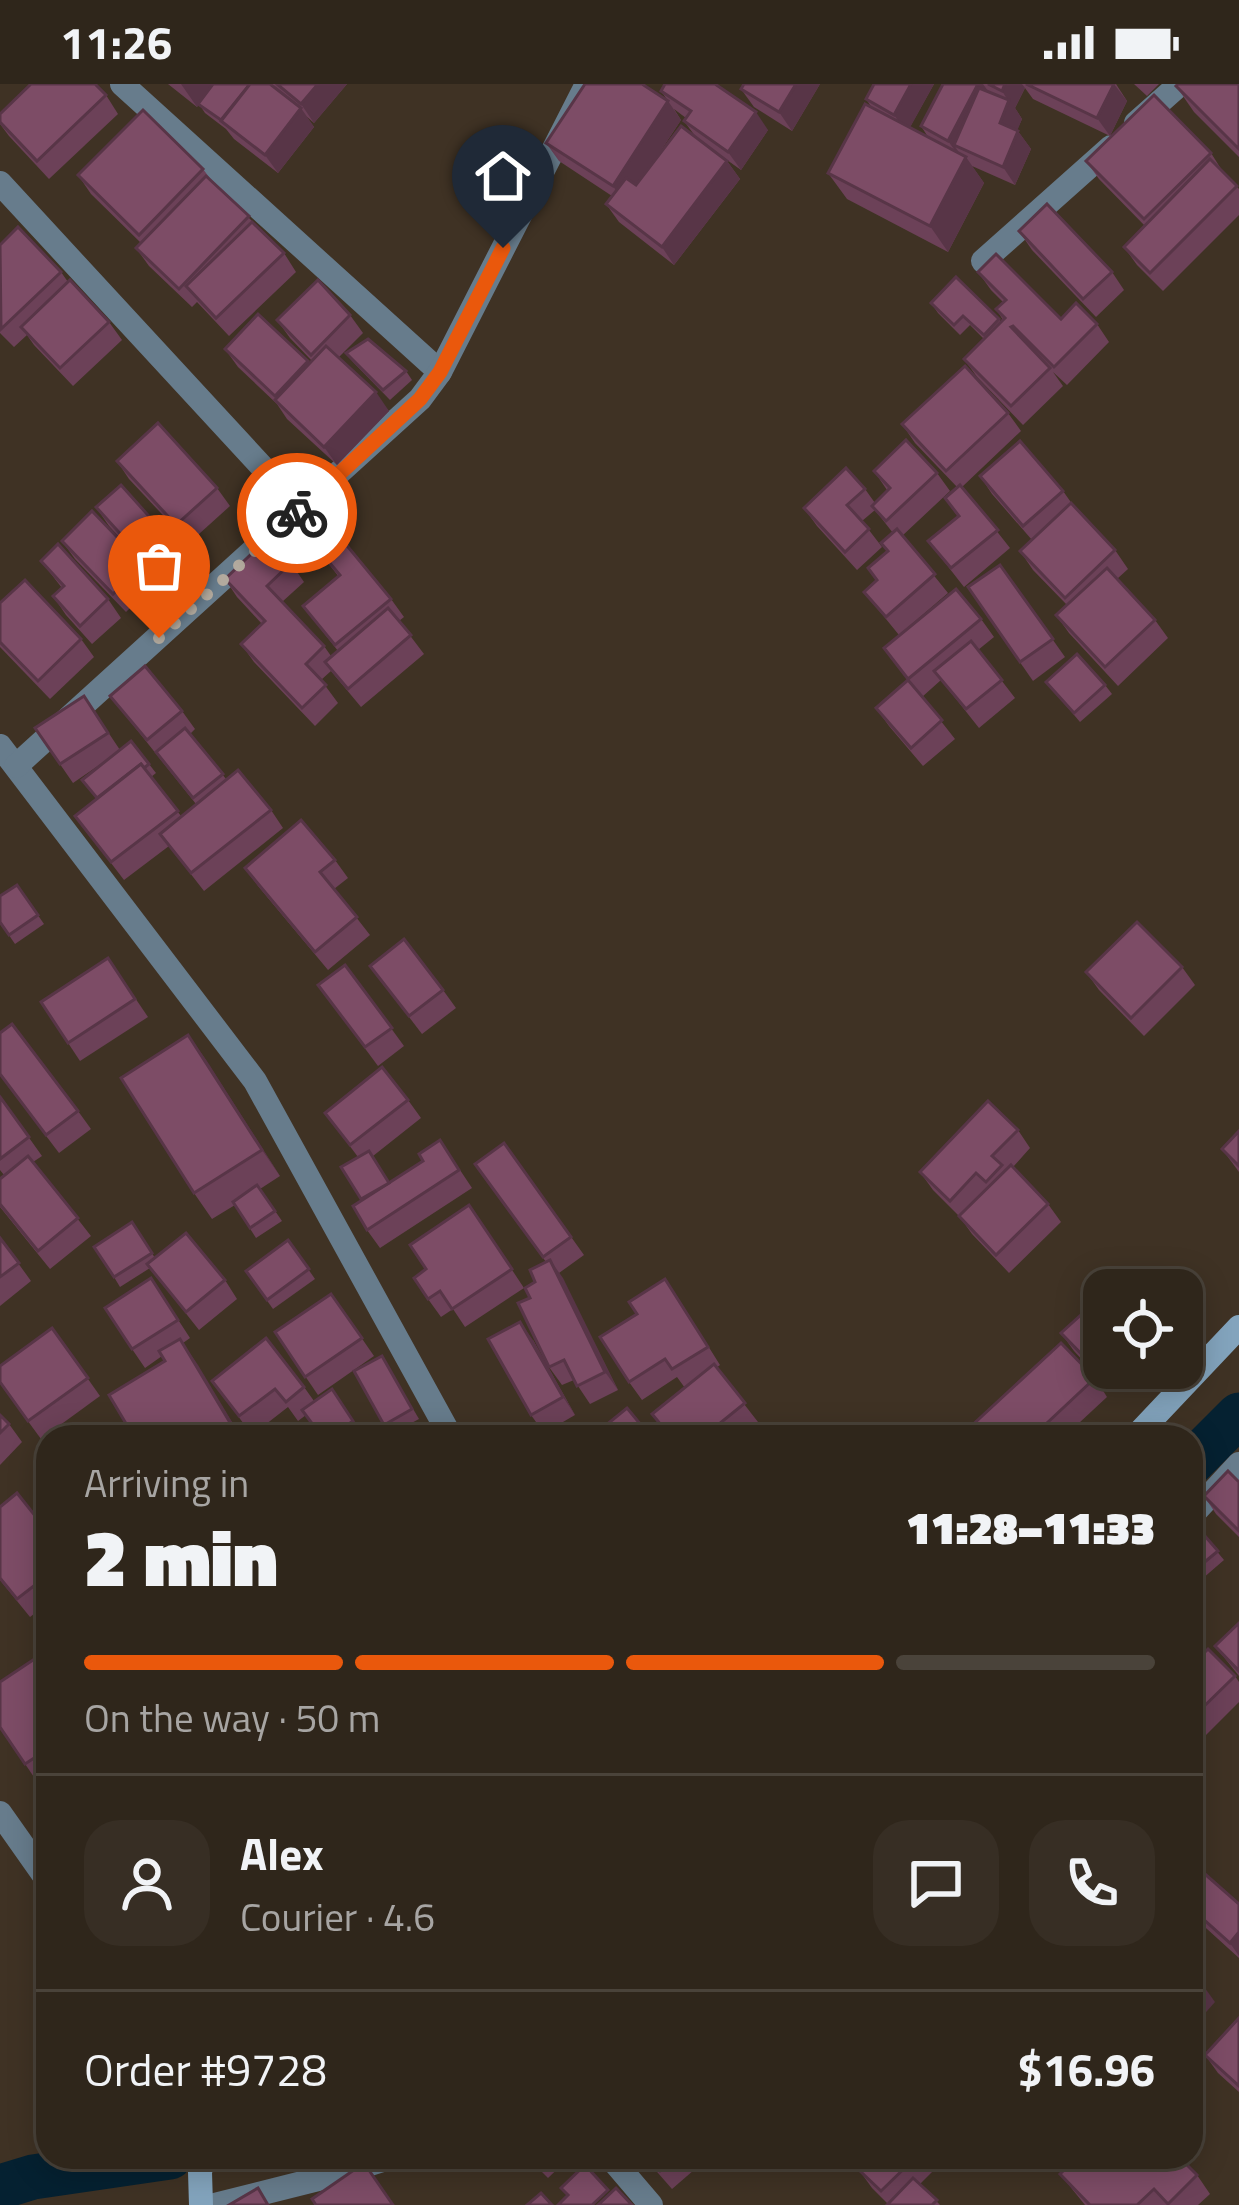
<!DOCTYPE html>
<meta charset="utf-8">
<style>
:root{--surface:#2f261b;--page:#372e24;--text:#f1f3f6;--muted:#a7a5a3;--line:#4a433a;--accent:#ea580c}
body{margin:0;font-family:"Titillium Web",sans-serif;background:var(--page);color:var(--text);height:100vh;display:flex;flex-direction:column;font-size:45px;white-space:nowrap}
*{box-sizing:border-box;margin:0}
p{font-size:39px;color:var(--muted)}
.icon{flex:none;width:66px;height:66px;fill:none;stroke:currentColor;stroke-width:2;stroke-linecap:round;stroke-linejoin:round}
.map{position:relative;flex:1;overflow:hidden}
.sheet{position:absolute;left:36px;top:1341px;width:1167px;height:744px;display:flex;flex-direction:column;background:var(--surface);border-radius:36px;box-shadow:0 6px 30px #0003,0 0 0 3px var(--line)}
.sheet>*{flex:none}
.controls{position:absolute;left:1083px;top:1185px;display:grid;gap:24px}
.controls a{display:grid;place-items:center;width:120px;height:120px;border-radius:24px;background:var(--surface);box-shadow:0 6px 30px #0003,0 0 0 3px var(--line);font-size:60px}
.pin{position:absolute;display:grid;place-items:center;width:102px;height:102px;color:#fff;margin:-123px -51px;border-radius:50% 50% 50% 0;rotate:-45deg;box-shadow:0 0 12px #0007}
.pin .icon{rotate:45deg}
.courier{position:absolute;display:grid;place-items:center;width:120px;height:120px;margin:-60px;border:9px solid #ea580c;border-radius:50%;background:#fff;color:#222;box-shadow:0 3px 15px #0007}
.head em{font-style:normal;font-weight:800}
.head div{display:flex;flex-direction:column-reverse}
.head{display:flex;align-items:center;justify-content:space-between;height:204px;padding:0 48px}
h1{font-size:78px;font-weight:800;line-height:90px}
.bar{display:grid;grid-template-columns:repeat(4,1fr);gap:18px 12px;align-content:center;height:144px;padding:0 48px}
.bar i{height:15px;border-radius:9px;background:var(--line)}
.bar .selected{background:var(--accent)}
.bar p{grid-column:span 4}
.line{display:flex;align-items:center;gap:30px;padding:0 48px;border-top:3px solid var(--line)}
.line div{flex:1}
.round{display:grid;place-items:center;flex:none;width:126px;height:126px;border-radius:36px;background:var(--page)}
.status{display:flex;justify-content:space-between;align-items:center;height:84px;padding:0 60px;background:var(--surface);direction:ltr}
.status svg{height:33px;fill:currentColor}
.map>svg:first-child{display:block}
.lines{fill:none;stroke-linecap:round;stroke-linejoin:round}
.canal{stroke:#052131;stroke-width:45}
.street{stroke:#677c8c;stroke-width:24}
.secondary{stroke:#83a4bd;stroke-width:24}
.wall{fill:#6c4158;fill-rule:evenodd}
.shaded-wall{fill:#583547}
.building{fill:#7d4c66;stroke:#583547;stroke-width:3}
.done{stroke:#b3aa9e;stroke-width:12;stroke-dasharray:0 21.6}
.route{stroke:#ea580c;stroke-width:15}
</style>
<div class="status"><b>11:26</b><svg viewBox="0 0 49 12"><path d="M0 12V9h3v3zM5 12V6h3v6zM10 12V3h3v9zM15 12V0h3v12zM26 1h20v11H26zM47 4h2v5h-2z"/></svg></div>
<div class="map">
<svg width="1239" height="2121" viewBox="0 0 1239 2121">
<rect width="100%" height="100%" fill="#3f3224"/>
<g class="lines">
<g class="canal">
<polyline points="1191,1379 1239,1331"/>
<polyline points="0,2103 33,2093 170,2073"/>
</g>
<g class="street">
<polyline points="122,0 440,288"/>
<polyline points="1136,39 1180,0"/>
<polyline points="0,99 301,425"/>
<polyline points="983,177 1111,63"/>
<polyline points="0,662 255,997 451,1353"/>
<polyline points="16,682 420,315 440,288 587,0"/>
<polyline points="1191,1432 1239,1380"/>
<polyline points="0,1729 48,1797"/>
<polyline points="610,2073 651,2121"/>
<polyline points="215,2121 338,2090 392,2073"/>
</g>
<g class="secondary">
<polyline points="1135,1353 1239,1243"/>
<polyline points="201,2121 200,2088 204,2073"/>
</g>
</g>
<g class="wall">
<polygon points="168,0 347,0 314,39 306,32 314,43 278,89 234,55 226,45 205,29 199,20 197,23"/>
<polygon points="820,0 792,47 754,23 741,5"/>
<polygon points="874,0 934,0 910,43 928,53 921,42 943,0 1116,0 1127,17 1110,52 1033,15 1025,4 1015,24 1022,35 1017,46 1031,65 1015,101 972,82 984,99 948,168 847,115 828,89 872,24 866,15"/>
<polygon points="1134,0 1159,0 1147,12"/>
<polygon points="1239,0 1239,73 1194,28 1176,2"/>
<path d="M 661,7 L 768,46 L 741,86 L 720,71 L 727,77 L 740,95 L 674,181 L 619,138 L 606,120 L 612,112 L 559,77 L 546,59 L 668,17 ZM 674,25 L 686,34 L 684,37 L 695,52 L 648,86 L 681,36 Z"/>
<polygon points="106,11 118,30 49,95 9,52 0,40 0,30"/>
<polygon points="1211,69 1223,88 1239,105 1239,131 1163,207 1137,181 1124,163 1145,142 1099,95 1086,77"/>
<polygon points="203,85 212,97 284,169 296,188 229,252 197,218 192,223 149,182 136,164 141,159 91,110 78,91"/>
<polygon points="1019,147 1112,188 1124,206 1096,233 1032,166"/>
<polygon points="0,161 61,188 68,198 109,238 122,256 73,302 34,261 27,251 14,263 0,249"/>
<polygon points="978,188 1061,235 1097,240 1109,258 1067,301 1053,288 1063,302 1023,341 977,293 964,275 984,255 970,241 960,251 938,229 931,219 999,235 1001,238 1003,236 996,225 1003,218 991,206"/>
<polygon points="350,231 363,249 339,273 389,327 337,381 287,335 277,320 238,283 225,265 308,277 309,280 312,277 290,254 277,236"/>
<polygon points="346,269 406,287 412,296 390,316 353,278"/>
<polygon points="1008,329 1021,347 962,403 1010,464 964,503 928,457 958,433 945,414 958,404 915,359 902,340"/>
<polygon points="117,377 217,404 230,422 189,459 129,395"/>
<polygon points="874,387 937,389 950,407 902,452 948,509 899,551 864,508 876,496 868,484 887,468 893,449 875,426 862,437 882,463 857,486 817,442 804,424 865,405 875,419 887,406"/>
<polygon points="980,392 1063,407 1075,424 1115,466 1128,485 1117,495 1155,536 1168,554 1118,602 1069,549 1056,531 1067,521 1033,486 1020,467 1032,456 992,410"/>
<polygon points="96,423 189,477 202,495 178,518 109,442"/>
<polygon points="297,440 391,515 404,533 399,537 424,570 361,623 331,587 321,596 338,619 315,642 254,578 241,560 262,540 237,513 225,495 291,479 304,498 282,518 324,562 331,572 338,567 303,522 339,493"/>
<polygon points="62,457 143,480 156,498 126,528 75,475"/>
<polygon points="41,477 108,515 121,534 92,560 66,531 53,512 62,504"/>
<polygon points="1000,481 1065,573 1033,597 968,503"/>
<polygon points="0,519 81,555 94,573 50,615 0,563"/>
<polygon points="981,535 994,553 978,566 1015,614 979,644 941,596 922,613 955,655 923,682 889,642 876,624 911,600 884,564"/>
<polygon points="1046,598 1105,601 1112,610 1080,638"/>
<polygon points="84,612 120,666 131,657 156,689 151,693 181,732 196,720 110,612 182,627 195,645 190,650 226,695 271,726 283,744 204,807 169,762 124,796 75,732 97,715 108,675 73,699 35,644"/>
<polygon points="335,776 348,794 334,805 370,851 328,886 258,802 245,784"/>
<polygon points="17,801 44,840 15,860 0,838"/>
<polygon points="108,874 148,933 80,977 41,918"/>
<polygon points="345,881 404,962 378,982 318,901"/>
<polygon points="370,882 443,906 456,924 422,950"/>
<polygon points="1182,883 1195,901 1144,952 1099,906 1086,888"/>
<polygon points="188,951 280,1092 260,1105 282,1137 256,1154 235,1121 212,1135 194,1109"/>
<polygon points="0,991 78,1027 91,1045 59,1069"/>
<polygon points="0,1013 42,1072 33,1078 91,1152 50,1185 0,1123 0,1095 4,1091 0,1086"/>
<polygon points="408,1016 421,1034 373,1072 390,1099 423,1077 440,1056 472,1104 380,1164 367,1146 362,1117 358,1073 325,1029"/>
<polygon points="1018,1046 1030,1064 1013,1083 1048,1120 1061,1138 1009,1189 972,1150 959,1132 933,1106 920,1088"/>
<polygon points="1239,1047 1239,1088 1222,1065"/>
<polygon points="504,1059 584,1171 559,1189 618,1306 590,1320 574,1296 562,1301 549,1283 530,1214 546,1178 475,1080"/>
<polygon points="469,1121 524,1204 465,1243 453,1225 441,1233 428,1215 426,1185"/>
<polygon points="132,1138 155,1174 225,1196 237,1215 199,1246 150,1184 120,1203 114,1193"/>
<polygon points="0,1154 31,1197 0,1222"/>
<polygon points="288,1156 315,1195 273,1225 246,1187"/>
<polygon points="151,1194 190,1254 183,1259 241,1353 134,1353 165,1277 162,1272 145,1284 132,1265"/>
<polygon points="331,1210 374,1272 318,1311 275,1248"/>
<polygon points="678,1214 720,1281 716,1284 758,1338 738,1353 669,1353 652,1330 685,1304 677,1293 642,1316 629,1298"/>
<polygon points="52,1244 100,1312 41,1355 0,1299"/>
<polygon points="1061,1249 1104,1284 1138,1284 1112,1308 1074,1267"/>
<polygon points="533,1256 575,1331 544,1349 531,1331"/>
<polygon points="382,1272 419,1335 391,1350 384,1341"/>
<polygon points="1095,1294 1107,1313 1064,1353 972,1353 967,1346"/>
<polygon points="212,1297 304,1303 314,1317 332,1305 360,1346 355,1349 358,1353 322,1353 306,1331 298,1337 288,1323 252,1351"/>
<polygon points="0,1331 9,1340 22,1358 0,1381"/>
<polygon points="1239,1398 1239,1453 1216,1430 1204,1412"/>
<polygon points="0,1423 48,1448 48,1519 30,1533 0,1496"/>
<polygon points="1191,1436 1224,1476 1202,1495 1191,1483"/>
<polygon points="1239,1539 1239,1592 1215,1562"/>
<polygon points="48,1566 48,1692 38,1699 0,1643"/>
<polygon points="1191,1582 1235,1592 1239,1598 1239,1618 1191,1666"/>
<polygon points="1191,1790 1239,1820 1239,1874 1196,1835 1191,1841"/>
<polygon points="1239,1934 1239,2008 1218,1989 1205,1971"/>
<polygon points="527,2073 570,2073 548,2094"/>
<polygon points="644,2073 709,2073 672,2105"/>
<polygon points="872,2073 947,2073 920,2100 940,2121 887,2121 888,2120 872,2104 859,2086"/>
<polygon points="1060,2090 1197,2091 1210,2110 1198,2121 1085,2121"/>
</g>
<g class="shaded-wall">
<polygon points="181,0 213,0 197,23"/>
<polygon points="318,0 347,0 314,39 301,20"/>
<polygon points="796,0 820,0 792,47 779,28"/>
<polygon points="911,0 934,0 907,49 894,31"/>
<polygon points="978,0 983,0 993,14 954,61 962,73 961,75 948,57"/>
<polygon points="1005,0 1022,0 1025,4 1015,24 1022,35 1013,57 1000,39 1009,18 1002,7"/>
<polygon points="1114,0 1127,17 1110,52 1097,34"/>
<polygon points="668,17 681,36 625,120 613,102"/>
<polygon points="301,24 314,43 278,89 265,71"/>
<polygon points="756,28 768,46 741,86 728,68"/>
<polygon points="1018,47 1031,65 1015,101 1003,83"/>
<polygon points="966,73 984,99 948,168 930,142"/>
<polygon points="727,77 740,95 674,181 662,163"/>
<polygon points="308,277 320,295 288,330 275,312"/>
<polygon points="376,308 389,327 337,381 324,363"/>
<polygon points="188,951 207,977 280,1092 262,1066"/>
<polygon points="550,1176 563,1194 618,1306 605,1288"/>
<polygon points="520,1238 533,1256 575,1331 563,1313"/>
<polygon points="180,1255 198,1281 241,1353 235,1347"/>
<polygon points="1239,1848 1239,1872 1230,1859"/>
<polygon points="1202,1900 1215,1918 1191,1945 1191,1912"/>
</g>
<g class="building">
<polygon points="31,0 95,0 106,11 37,77 0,38 0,30"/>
<polygon points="213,0 250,0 221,36 198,20"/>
<polygon points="250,0 270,0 301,24 265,71 221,37"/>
<polygon points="277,0 318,0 301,20"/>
<polygon points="585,0 642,0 668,17 613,102 546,59"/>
<polygon points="665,0 715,0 756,28 728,68 684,37 691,27 661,7"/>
<polygon points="744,0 796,0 779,28 741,5"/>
<polygon points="874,0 911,0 894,31 866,15"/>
<polygon points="943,0 978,0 948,57 921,42"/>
<polygon points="988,0 1005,0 1002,7"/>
<polygon points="1026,0 1114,0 1097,34"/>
<polygon points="1178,0 1239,0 1239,65 1176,2"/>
<polygon points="979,4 1009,16 1000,39 1018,47 1003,83 954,61"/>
<polygon points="1154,11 1211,69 1144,135 1086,77"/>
<polygon points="865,20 966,73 930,142 828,89"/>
<polygon points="143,26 203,85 139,151 78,91"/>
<polygon points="681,42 727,77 662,163 606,120 626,94 636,101"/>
<polygon points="1210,75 1237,102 1150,189 1124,163"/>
<polygon points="206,92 249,132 179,205 136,164"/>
<polygon points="1047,120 1112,188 1083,215 1019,147"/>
<polygon points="252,138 284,169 216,234 186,202"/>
<polygon points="18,143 61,188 1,245 0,161"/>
<polygon points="996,170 1061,235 1076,219 1097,240 1054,283 1013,242 1011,243 1050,284 1011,322 964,275 1005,234 996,225 1006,216 978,188"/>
<polygon points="956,193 999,235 984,251 963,232 954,241 931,219"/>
<polygon points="70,196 109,238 60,284 21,243"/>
<polygon points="318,196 350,231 311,271 277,236"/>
<polygon points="258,230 308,277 275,312 225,265"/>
<polygon points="368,255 406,287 383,306 346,269"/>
<polygon points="326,262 376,308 324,363 275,316"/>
<polygon points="965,282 1008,329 946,387 902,340"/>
<polygon points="158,339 217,404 176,441 117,377"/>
<polygon points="906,356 937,389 886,437 872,422 890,404 874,387"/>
<polygon points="1020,357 1063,407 1023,442 980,392"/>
<polygon points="846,384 865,405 847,421 869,445 845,468 804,424"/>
<polygon points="121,401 189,477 165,499 96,423"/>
<polygon points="960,401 998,446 951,484 928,457 959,432 945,414"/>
<polygon points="1071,419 1115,466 1065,514 1020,467"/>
<polygon points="316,424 391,515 335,561 303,522 340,491 297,440"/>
<polygon points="92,427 143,480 113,510 62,457"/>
<polygon points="897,445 935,490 886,533 864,508 877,496 868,484 888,467 881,459"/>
<polygon points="267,455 291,479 267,502 324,562 306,580 326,601 302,624 241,560 265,537 225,495"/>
<polygon points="58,460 108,515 80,542 53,512 64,502 41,477"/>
<polygon points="1000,481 1053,555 1020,578 968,503"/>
<polygon points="1107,484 1155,536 1105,583 1056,531"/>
<polygon points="25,496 81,555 38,597 0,558 0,519"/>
<polygon points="956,505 981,535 908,595 884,564"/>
<polygon points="388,524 411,551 348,605 325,578"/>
<polygon points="971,557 1002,596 966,625 934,587"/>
<polygon points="1077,570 1105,601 1074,629 1046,598"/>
<polygon points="145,582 182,627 147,656 110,612"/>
<polygon points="908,596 942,636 911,664 876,624"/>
<polygon points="84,612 108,649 60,680 35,644"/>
<polygon points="185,644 223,690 193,714 156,668"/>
<polygon points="131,657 149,680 144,684 141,680 97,714 82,696"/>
<polygon points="141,680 178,727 111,778 75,732"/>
<polygon points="238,686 271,726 191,789 160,750"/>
<polygon points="301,736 335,776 320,788 357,833 315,868 245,784"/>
<polygon points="17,801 38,831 9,851 0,838 0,812"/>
<polygon points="1137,838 1182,883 1131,934 1086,888"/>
<polygon points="404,855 443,906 409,932 370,882"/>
<polygon points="108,874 135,915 68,959 41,918"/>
<polygon points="345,881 392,944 365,963 318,901"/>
<polygon points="12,940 78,1027 46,1051 0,990 0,949"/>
<polygon points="188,951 262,1066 194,1109 121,994"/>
<polygon points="382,983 408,1016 350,1061 325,1029"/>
<polygon points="0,1013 29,1053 0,1075"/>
<polygon points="988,1017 1018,1046 992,1072 1002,1081 986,1098 976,1089 950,1117 920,1088"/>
<polygon points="1239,1047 1239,1082 1222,1065"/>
<polygon points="440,1056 459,1086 367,1146 353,1122 423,1077 419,1070"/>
<polygon points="504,1059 571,1153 543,1173 475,1080"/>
<polygon points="369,1067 389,1099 361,1115 341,1083"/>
<polygon points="28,1072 78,1134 38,1167 0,1120 0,1095"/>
<polygon points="1011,1081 1048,1120 996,1171 959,1132"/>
<polygon points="257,1101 275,1127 250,1144 233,1118"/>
<polygon points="469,1121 512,1185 452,1225 440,1207 428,1215 414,1194 426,1185 410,1161"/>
<polygon points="132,1138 152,1169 114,1193 94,1163"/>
<polygon points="186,1149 225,1196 186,1228 147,1180"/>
<polygon points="0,1154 19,1179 0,1193"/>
<polygon points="288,1156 309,1185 267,1216 246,1187"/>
<polygon points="550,1176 605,1288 577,1302 564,1276 549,1283 518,1219 530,1214 525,1204 535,1198 530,1186"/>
<polygon points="151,1194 178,1236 132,1265 105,1224"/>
<polygon points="665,1195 708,1263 672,1285 665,1275 629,1298 600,1253 637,1230 629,1218"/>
<polygon points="1118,1196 1127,1206 1108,1206"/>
<polygon points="331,1210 362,1254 305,1293 275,1248"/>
<polygon points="1104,1210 1105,1284 1100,1289 1061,1249"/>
<polygon points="520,1238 563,1313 531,1331 488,1255"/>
<polygon points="52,1244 88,1294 28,1337 0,1298 0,1282"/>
<polygon points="266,1254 304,1303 286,1318 275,1305 239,1332 212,1297"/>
<polygon points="180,1255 235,1347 224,1353 134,1353 109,1311 165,1277 159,1267"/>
<polygon points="1061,1259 1095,1294 1032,1353 974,1353 967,1346"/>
<polygon points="382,1272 412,1325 384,1341 354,1287"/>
<polygon points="714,1280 745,1319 703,1353 671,1353 652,1330"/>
<polygon points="332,1305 353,1337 330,1353 322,1353 302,1326"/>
<polygon points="627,1324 651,1353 606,1353 600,1346"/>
<polygon points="0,1331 9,1340 0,1349"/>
<polygon points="1228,1387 1239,1398 1239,1447 1204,1412"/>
<polygon points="17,1409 48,1448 48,1491 17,1515 0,1494 0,1423"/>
<polygon points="1191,1436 1218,1467 1195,1486 1191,1481"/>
<polygon points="1239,1539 1239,1587 1215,1562"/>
<polygon points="1208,1565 1235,1592 1191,1635 1191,1582"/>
<polygon points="48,1566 48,1665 25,1680 0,1643 0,1598"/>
<polygon points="1197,1783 1239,1820 1239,1848 1230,1859 1191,1824 1191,1790"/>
<polygon points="1191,1890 1202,1900 1191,1912"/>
<polygon points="1239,1934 1239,2002 1205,1971"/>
<polygon points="530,2073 554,2073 542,2085"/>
<polygon points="647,2073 676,2073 660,2087"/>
<polygon points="872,2073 916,2073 881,2107 859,2086"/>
<polygon points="1078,2073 1179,2073 1197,2091 1168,2120 1154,2105 1137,2121 1090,2121 1060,2090"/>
<polygon points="364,2079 393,2121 316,2121 312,2115"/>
<polygon points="585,2081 608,2106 592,2121 558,2121 568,2111 561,2104"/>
<polygon points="913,2094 937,2116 932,2121 887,2121"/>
<polygon points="258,2104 268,2121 229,2121"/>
<polygon points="616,2104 632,2121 598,2121"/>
<polygon points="541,2109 552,2121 527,2121"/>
</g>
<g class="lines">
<polyline class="done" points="159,554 297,429"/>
<polyline class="route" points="297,429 420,315 440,288 503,164"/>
</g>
</svg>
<div class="controls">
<a><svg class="icon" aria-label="locate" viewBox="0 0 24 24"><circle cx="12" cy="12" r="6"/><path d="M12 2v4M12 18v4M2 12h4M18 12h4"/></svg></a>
</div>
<div class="pin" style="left:159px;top:554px;background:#ea580c"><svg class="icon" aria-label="bag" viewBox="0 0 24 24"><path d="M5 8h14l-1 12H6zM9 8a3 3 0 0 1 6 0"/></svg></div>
<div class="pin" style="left:503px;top:164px;background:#1f2937"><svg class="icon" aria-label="home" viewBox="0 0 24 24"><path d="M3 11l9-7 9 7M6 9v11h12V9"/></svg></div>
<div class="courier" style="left:297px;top:429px"><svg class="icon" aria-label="bike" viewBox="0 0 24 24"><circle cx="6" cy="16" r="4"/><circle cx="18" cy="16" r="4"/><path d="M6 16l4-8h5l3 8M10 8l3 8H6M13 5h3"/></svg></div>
<section class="sheet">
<div class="head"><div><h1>2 min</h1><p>Arriving in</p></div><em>11:28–11:33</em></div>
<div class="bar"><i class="selected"></i><i class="selected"></i><i class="selected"></i><i></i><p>On the way · 50 m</p></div>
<div class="line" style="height:216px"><a class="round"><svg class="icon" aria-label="person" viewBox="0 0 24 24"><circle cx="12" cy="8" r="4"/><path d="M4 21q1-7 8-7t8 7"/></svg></a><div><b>Alex</b><p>Courier · 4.6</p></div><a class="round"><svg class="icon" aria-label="chat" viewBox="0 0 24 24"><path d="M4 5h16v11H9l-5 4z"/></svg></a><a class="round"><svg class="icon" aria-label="phone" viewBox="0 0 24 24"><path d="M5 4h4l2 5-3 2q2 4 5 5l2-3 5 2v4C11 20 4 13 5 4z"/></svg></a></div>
<div class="line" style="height:156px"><div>Order #9728</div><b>$16.96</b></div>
</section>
</div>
